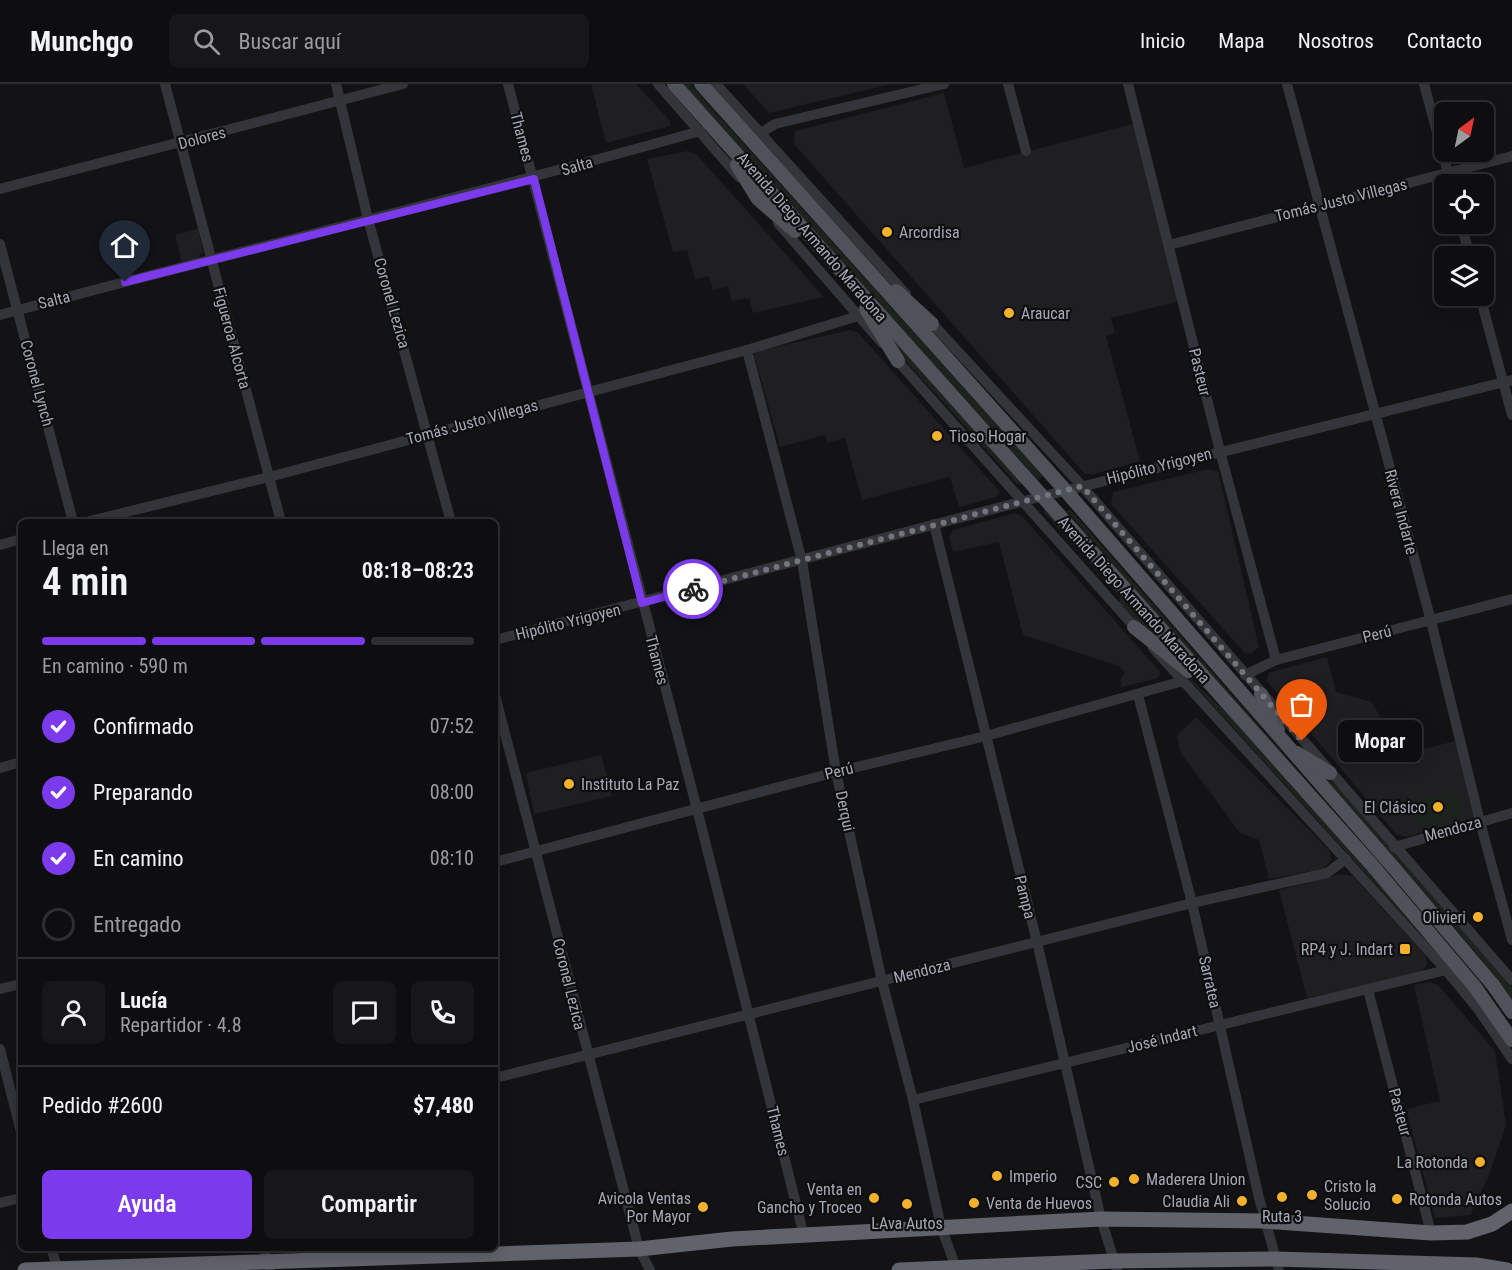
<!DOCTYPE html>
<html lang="es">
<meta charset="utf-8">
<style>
:root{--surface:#0e0e10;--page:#171719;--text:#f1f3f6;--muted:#9b9c9f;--line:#2e2e30;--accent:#7c3aed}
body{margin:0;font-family:"Roboto Condensed",sans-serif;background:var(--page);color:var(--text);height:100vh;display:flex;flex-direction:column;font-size:22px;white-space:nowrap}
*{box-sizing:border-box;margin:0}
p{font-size:20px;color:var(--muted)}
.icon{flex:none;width:33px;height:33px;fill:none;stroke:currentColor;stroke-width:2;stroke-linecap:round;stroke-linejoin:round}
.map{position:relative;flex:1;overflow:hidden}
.panel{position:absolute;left:18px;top:435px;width:480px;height:732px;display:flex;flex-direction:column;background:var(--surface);border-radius:9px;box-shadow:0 3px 15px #0003,0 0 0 2px var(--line)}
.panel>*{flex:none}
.needle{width:39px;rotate:33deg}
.tools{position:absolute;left:1434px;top:18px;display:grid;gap:12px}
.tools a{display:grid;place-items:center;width:60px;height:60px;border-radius:9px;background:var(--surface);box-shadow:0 3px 15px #0003,0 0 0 2px var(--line);font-size:30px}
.pin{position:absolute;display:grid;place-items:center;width:51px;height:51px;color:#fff;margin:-62px -26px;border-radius:50% 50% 50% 0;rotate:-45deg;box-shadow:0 0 6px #0007}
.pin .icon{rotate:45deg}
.courier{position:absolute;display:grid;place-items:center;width:60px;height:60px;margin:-30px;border:4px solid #7c3aed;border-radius:50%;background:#fff;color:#222;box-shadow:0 2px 8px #0007}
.bubble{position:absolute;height:42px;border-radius:9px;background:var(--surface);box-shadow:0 3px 15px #0003,0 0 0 2px var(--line);font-size:20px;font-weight:600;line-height:42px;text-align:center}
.overview em{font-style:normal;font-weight:600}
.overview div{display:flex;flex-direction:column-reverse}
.overview{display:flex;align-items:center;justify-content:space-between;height:102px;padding:0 24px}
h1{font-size:39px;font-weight:600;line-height:45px}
.bar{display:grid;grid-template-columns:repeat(4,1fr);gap:9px 6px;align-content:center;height:72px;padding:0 24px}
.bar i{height:8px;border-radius:4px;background:var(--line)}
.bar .active{background:var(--accent)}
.bar p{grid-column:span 4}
.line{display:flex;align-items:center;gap:15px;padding:0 24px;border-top:2px solid var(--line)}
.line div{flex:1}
.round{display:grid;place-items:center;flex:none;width:63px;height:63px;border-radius:9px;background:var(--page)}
ol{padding:0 24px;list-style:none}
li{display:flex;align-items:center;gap:18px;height:66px}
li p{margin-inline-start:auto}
li .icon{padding:6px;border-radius:50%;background:var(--accent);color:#fff;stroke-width:4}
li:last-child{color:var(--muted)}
li i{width:33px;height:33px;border:3px solid var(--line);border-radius:50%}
.button{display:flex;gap:12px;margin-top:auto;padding:12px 24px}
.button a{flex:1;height:69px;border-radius:9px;background:var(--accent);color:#fff;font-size:24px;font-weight:600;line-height:69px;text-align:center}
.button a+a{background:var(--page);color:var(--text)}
header{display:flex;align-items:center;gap:36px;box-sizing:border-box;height:84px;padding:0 30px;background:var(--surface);border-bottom:2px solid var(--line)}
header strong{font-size:28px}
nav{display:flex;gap:33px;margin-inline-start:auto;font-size:21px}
.search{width:420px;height:54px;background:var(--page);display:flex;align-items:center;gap:15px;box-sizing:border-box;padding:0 21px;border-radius:9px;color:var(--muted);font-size:22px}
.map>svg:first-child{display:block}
.built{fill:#1f1f22}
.green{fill:#1b231c}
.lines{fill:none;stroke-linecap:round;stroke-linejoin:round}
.minor{stroke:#34353a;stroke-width:10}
.major{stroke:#505259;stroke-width:14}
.highway{stroke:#60636b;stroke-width:15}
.done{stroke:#71757d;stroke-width:6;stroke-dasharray:0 10.8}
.route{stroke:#7c3aed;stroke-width:8}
.poi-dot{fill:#f4b12b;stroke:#0e0e10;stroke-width:2}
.labels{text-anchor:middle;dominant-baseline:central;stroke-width:4.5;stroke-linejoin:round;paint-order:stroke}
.street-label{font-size:16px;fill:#a4aab5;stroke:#0e0e10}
.poi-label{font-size:16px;fill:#a4aab5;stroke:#0e0e10;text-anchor:start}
</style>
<header>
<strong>Munchgo</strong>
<div class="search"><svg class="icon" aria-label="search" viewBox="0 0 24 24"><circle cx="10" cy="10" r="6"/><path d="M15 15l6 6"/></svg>Buscar aquí</div>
<nav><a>Inicio</a><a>Mapa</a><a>Nosotros</a><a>Contacto</a></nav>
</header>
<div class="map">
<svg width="1512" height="1186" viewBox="0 0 1512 1186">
<rect width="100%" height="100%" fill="#131315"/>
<g class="built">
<polygon points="591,0 636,0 670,37 670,42 606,59"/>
<polygon points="743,0 891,0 769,29"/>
<polygon points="944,9 964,84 1133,40 1180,217 1111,234 1115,250 1106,252 1140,377 1091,391 1084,389 794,60 795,47"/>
<polygon points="688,67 697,71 824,213 753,229 749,214 732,217 728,202 713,206 709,192 695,195 687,166 673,168 647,75"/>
<polygon points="198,145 203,168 197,175 182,179 175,151"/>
<polygon points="850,246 857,248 871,263 1000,408 996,413 959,423 950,393 862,416 845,354 828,359 825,351 780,363 754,271 758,267"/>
<polygon points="1208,385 1218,387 1259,563 1252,569 1245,569 1111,420 1113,408"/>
<polygon points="1015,429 1022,432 1161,589 1158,594 1122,603 1120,595 1125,589 1119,582 1023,551 999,458 953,468 949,453 953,446"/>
<polygon points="1327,573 1336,608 1371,618 1405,670 1455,657 1474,733 1472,735 1406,753 1396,750 1267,597 1268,589"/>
<polygon points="1196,633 1330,767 1331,776 1327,781 1323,785 1269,795 1259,756 1240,749 1180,668 1177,651"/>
<polygon points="601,671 612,712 534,730 526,689"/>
<polygon points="1340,790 1353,792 1425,871 1427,880 1421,889 1307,914 1279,806"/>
<polygon points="1429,898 1438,901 1495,967 1506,1041 1489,1091 1470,1131 1435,1134 1406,1025 1440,1017 1414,901"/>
</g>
<g class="green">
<polygon points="683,0 690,0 1043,392 1038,396"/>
<polygon points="891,253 1024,398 1018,401 902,273"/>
<polygon points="1070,425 1354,751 1310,706 1067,427"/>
<polygon points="1043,427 1047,427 1175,570 1147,548 1119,519 1120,513"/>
<polygon points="1179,584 1231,633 1396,817 1466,895 1507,953 1512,964 1466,900"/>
<polygon points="1314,682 1349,714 1512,903 1512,915 1483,877"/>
<polygon points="1457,706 1463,730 1419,741 1413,717"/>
</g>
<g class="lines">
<g class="minor">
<polyline points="165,0 281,438"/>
<polyline points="336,0 368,135 451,438"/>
<polyline points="508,0 697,725 804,1152"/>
<polyline points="658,0 739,93"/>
<polyline points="716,0 906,210"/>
<polyline points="1008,0 1026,67"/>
<polyline points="1128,0 1220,367 1276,576"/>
<polyline points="1287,0 1431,537 1480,738 1512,856"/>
<polyline points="1424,0 1451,100"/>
<polyline points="761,49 775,40 944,0"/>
<polyline points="0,105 403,0"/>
<polyline points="778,139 882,259"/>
<polyline points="1461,140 1470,172"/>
<polyline points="0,160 73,438"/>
<polyline points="1169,161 1512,72"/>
<polyline points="1480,212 1512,331"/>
<path d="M 0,231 C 233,168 468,113 700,47"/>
<polyline points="928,235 1082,402 1512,896"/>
<polyline points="747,266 802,477 836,688 882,897 913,1016 941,1143 957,1186"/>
<polyline points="894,273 1139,548"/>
<polyline points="86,438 269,393 747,266 858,232"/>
<polyline points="934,440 1037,858 1101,1135 1117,1186"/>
<polyline points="0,461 21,455"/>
<polyline points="495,556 1024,417 1512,296"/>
<polyline points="1153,564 1446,886 1478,925 1512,975"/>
<polyline points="1245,591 1276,576 1512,515"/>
<polyline points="495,611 639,1165 650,1186"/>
<polyline points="1138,611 1192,819 1259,1114 1279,1186"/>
<polyline points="0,684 21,678"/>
<polyline points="1394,763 1512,729"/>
<polyline points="495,778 836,688 986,652 1183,597"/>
<polyline points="0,905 21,900"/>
<polyline points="1368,906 1431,1149"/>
<polyline points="0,965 21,1048"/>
<polyline points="495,994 1192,819 1327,789 1346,775"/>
<polyline points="913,1016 1446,886"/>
<polyline points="0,1119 21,1114"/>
<polyline points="51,1164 58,1186"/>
<polyline points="264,1164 270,1186"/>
</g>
<g class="major">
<polyline points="674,0 1372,781 1475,903 1512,956"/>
<polyline points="701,0 1065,406 1393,783 1493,901 1512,928"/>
<polyline points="737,81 758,115 795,147"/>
<polyline points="896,207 932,240"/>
<polyline points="866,225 898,277"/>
<polyline points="1134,543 1189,587"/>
<polyline points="1261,610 1278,646"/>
<polyline points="1297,669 1330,689"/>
</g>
<g class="highway">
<polyline points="25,1186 639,1165 732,1155 1101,1135 1265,1137 1431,1149 1467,1148 1492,1140 1512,1127"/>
<polyline points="899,1186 1114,1177 1276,1175 1476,1181 1507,1186"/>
</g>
</g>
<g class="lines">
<polyline class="done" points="693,505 1082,402 1302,657"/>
<polyline class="route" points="125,198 534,95 642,519 693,505"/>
</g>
<g class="poi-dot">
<circle cx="887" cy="148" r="6"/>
<circle cx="1009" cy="229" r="6"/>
<circle cx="937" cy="352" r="6"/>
<circle cx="569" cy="700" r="6"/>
<circle cx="1438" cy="723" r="6"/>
<circle cx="1478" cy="833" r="6"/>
<rect x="1399" y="859" width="12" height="12" rx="3"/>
<circle cx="1480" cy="1078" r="6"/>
<circle cx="997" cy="1092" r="6"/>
<circle cx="1134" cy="1095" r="6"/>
<circle cx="1114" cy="1098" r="6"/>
<circle cx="1312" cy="1111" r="6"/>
<circle cx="1282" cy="1113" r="6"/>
<circle cx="874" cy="1114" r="6"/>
<circle cx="1397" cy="1115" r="6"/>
<circle cx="1242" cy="1117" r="6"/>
<circle cx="974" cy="1119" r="6"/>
<circle cx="907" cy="1120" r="6"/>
<circle cx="703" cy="1123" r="6"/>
</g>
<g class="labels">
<g class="street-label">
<text transform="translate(522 53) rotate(75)">Thames</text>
<text transform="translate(202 54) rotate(-15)">Dolores</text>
<text transform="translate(577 82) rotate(-16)">Salta</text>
<text transform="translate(1341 116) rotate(-14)">Tomás Justo Villegas</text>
<text transform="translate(812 153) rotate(49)">Avenida Diego Armando Maradona</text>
<text transform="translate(54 216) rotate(-14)">Salta</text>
<text transform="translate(392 219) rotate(74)">Coronel Lezica</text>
<text transform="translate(232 254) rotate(75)">Figueroa Alcorta</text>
<text transform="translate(1200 288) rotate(76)">Pasteur</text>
<text transform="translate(37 299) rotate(75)">Coronel Lynch</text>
<text transform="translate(472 338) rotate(-15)">Tomás Justo Villegas</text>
<text transform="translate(1159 382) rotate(-14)">Hipólito Yrigoyen</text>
<text transform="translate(1401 428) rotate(75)">Rivera Indarte</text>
<text transform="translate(1134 516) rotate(48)">Avenida Diego Armando Maradona</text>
<text transform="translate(568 538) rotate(-14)">Hipólito Yrigoyen</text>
<text transform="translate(1377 550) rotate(-14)">Perú</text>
<text transform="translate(657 576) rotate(75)">Thames</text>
<text transform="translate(839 687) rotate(-14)">Perú</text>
<text transform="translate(845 727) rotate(78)">Derqui</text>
<text transform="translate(1453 745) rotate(-15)">Mendoza</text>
<text transform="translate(1025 813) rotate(76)">Pampa</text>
<text transform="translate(922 887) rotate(-14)">Mendoza</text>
<text transform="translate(1210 898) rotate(77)">Sarratea</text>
<text transform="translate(569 900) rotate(76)">Coronel Lezica</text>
<text transform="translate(1162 955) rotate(-14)">José Indart</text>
<text transform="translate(1400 1028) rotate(75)">Pasteur</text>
<text transform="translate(778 1047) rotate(76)">Thames</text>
</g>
<g class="poi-label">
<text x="899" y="148">Arcordisa</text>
<text x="1021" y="229">Araucar</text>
<text x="949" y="352">Tioso Hogar</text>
<text x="581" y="700">Instituto La Paz</text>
<text x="1426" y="723" text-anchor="end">El Clásico</text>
<text x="1466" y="833" text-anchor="end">Olivieri</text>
<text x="1393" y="865" text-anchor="end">RP4 y J. Indart</text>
<text x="1468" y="1078" text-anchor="end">La Rotonda</text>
<text x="1009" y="1092">Imperio</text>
<text x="1146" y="1095">Maderera Union</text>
<text x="1102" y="1098" text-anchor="end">CSC</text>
<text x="1324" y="1102">Cristo la<tspan x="1324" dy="18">Solucio</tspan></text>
<text x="862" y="1105" text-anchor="end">Venta en<tspan x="862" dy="18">Gancho y Troceo</tspan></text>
<text x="691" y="1114" text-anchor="end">Avicola Ventas<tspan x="691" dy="18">Por Mayor</tspan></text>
<text x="1409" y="1115">Rotonda Autos</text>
<text x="1230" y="1117" text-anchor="end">Claudia Ali</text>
<text x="986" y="1119">Venta de Huevos</text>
<text x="1282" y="1132" text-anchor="middle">Ruta 3</text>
<text x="907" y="1139" text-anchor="middle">LAva Autos</text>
</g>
</g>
</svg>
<div class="tools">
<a><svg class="needle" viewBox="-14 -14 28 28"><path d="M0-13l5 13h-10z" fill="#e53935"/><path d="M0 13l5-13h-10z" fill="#9b9c9f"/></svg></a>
<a><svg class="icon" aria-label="locate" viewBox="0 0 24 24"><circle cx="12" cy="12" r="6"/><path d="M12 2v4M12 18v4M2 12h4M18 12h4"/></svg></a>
<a><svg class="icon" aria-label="layers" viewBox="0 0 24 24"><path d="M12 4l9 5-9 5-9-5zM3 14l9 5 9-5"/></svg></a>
</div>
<div class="pin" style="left:1302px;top:657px;background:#ea580c"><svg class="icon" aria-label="bag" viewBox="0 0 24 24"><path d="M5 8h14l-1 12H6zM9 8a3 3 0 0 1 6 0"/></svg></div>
<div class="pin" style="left:125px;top:198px;background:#1f2937"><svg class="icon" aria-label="home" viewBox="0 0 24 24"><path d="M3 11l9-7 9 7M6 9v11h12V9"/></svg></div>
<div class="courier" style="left:693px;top:505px"><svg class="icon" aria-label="bike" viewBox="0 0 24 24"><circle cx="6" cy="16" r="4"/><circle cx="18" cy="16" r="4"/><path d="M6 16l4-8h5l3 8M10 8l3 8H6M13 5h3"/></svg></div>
<div class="bubble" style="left:1338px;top:636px;width:84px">Mopar</div>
<section class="panel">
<div class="overview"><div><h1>4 min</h1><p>Llega en</p></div><em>08:18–08:23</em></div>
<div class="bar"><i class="active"></i><i class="active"></i><i class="active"></i><i></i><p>En camino · 590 m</p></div>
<ol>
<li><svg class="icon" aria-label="check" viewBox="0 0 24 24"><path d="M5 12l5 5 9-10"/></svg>Confirmado<p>07:52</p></li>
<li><svg class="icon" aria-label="check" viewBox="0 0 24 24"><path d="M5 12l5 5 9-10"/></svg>Preparando<p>08:00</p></li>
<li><svg class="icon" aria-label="check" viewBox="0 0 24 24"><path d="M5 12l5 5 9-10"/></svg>En camino<p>08:10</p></li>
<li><i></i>Entregado</li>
</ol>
<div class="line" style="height:108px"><a class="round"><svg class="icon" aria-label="person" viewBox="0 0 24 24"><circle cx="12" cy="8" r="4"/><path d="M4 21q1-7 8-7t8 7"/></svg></a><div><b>Lucía</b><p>Repartidor · 4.8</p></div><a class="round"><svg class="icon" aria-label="chat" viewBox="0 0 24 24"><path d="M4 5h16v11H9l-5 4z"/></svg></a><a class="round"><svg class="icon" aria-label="phone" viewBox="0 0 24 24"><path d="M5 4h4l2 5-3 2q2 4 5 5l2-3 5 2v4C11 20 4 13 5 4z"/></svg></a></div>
<div class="line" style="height:78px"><div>Pedido #2600</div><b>$7,480</b></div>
<div class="button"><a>Ayuda</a><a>Compartir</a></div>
</section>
</div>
